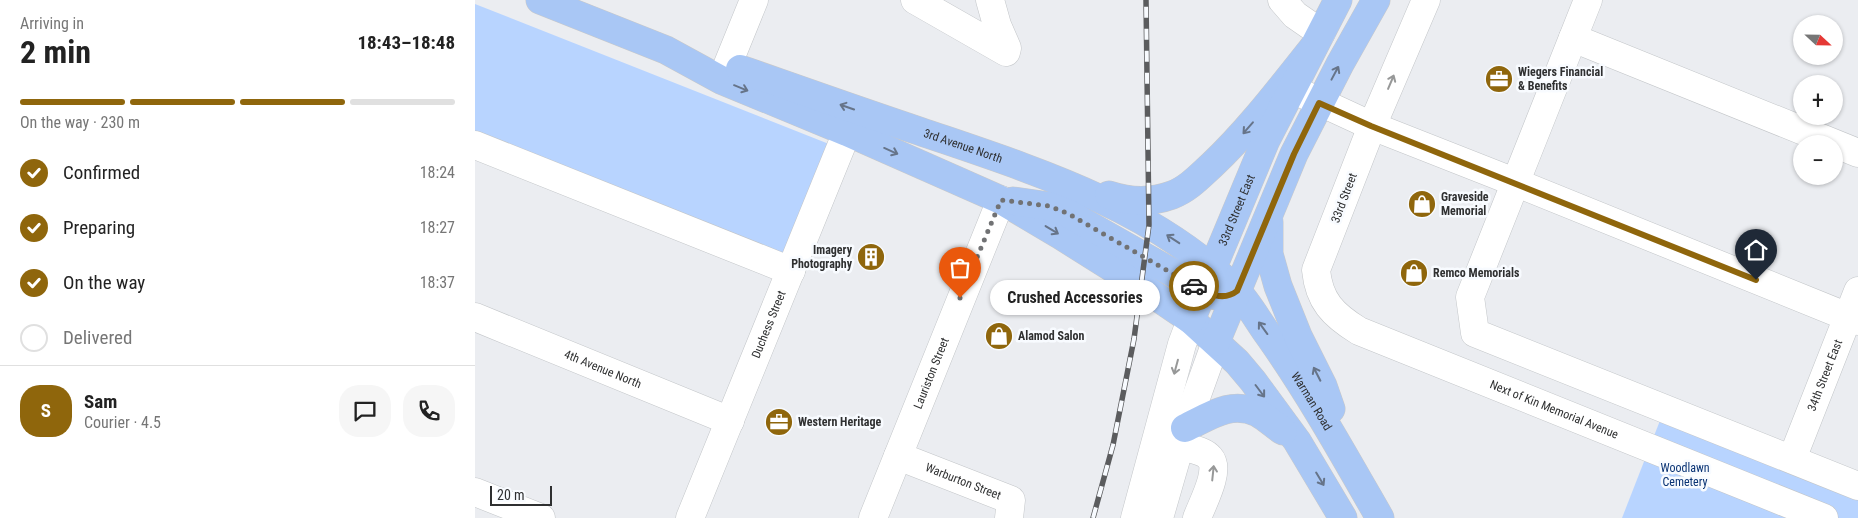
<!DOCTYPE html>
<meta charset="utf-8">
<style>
:root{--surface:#fff;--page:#f6f6f6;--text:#222;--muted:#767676;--line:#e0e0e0;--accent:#8f660c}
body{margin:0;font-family:"Roboto Condensed",sans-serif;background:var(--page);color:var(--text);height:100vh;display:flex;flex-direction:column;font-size:19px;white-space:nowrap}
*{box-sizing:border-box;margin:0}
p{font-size:16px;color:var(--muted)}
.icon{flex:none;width:28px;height:28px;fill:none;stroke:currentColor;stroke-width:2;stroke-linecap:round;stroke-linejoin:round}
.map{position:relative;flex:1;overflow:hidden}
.panel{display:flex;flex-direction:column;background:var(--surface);width:475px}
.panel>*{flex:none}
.needle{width:32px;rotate:112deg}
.controls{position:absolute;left:1318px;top:15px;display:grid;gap:10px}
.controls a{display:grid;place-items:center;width:50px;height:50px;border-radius:50%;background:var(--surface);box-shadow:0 1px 4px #0004;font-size:25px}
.scale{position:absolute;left:15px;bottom:12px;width:62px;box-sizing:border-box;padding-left:5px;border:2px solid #2f3031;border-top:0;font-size:14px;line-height:18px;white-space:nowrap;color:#2f3031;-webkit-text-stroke:4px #f8fbff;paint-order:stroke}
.pin{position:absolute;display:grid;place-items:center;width:42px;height:42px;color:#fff;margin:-51px -21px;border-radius:50% 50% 50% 0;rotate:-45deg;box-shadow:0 0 5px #0007}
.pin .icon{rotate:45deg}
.courier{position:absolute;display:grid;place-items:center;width:50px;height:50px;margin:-25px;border:4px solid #8f660c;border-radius:50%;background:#fff;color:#222;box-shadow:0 1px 6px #0007}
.bubble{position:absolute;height:35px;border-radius:18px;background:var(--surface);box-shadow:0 1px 4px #0004;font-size:16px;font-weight:700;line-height:35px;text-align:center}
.overview em{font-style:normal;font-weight:700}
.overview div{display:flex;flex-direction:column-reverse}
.overview{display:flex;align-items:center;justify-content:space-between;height:85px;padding:0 20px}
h1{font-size:32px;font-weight:700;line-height:38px}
.bar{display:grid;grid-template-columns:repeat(4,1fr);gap:8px 5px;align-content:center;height:60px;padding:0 20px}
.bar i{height:6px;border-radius:4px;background:var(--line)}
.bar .active{background:var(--accent)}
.bar p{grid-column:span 4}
.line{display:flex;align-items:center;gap:12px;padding:0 20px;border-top:1px solid var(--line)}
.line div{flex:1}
.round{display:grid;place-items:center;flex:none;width:52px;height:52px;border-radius:20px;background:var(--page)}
ol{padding:0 20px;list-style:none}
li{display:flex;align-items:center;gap:15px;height:55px}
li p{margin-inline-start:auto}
li .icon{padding:5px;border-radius:50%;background:var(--accent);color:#fff;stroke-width:4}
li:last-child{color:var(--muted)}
li i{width:28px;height:28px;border:2px solid var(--line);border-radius:50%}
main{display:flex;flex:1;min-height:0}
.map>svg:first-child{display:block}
.green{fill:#b8d4ff}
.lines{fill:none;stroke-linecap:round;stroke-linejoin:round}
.minor-casing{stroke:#c3c6c9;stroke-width:29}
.major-casing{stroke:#c9c9c9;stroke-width:29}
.minor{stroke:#fff;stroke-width:28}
.major{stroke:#a9c7f5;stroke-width:28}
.rail-casing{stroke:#5b5c5e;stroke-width:5.5}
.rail{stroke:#f8fbff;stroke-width:4;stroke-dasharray:11;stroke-linecap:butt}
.oneway{stroke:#667489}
.oneway2{stroke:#979898}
.done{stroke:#717274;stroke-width:5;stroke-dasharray:0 9}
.route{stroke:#8f660c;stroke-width:6}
.labels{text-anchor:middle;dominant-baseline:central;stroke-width:5;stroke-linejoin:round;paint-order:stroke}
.poi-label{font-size:12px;font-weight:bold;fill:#2f3031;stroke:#f8fbff;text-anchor:start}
.street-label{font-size:12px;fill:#2f3031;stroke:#f8fbff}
.park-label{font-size:12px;fill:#093374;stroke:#f8fbff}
</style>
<main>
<section class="panel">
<div class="overview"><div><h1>2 min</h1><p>Arriving in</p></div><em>18:43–18:48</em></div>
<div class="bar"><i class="active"></i><i class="active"></i><i class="active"></i><i></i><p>On the way · 230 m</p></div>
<ol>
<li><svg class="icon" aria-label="check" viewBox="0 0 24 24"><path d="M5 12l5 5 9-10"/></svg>Confirmed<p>18:24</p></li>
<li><svg class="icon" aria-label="check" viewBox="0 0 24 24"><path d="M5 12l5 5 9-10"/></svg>Preparing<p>18:27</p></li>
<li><svg class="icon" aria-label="check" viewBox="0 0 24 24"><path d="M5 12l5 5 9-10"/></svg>On the way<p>18:37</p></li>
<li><i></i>Delivered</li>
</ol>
<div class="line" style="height:90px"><b class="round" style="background:var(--accent);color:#fff">S</b><div><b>Sam</b><p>Courier · 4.5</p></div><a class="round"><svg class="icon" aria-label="chat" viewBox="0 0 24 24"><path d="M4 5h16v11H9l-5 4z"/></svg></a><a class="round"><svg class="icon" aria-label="phone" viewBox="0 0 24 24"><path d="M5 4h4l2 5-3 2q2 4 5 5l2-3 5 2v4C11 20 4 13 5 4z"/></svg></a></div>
</section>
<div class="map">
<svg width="1383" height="518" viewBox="0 0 1383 518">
<rect width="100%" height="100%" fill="#ebedf1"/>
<g class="green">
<polygon points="0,4 359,146 312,260 0,132"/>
<polygon points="1186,418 1383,498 1383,518 1147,518"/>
</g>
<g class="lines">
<defs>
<g id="minor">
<polyline points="440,0 531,52 532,48 522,25 515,0"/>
<polyline points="807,0 820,15 846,33"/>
<path id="s1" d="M 951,0 L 897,126 L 841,270 C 844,301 858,315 884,331 L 1349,518"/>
<polyline points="1113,0 995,297 1000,333 1383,486"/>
<polyline points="1098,38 1383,153"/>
<polyline points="253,64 279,0"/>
<polyline points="817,89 897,126 1042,183 1383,321"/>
<polyline points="0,145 316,271"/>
<path id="s2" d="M 0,317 L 255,421"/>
<path d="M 706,446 C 714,449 729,450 735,458 C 746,470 727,504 722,518"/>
<path id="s3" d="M 423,456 L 536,500 L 534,518"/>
<path id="s4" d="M 1317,459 L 1383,291"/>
<polyline points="0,492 66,518"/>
<path id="s5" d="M 215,518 L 372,132"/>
<path id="s6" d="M 398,518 L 526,200"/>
<polyline points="660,518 707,344 716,320"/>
<polyline points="684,518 710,428 741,342"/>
</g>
<g id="major">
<polyline points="65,0 191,50 246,80 372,132 526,200 585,235 666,286 716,320 762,362 778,381 822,441 868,518"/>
<path id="s7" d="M 265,69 C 325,90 384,111 444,131 C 555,169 675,205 760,289 C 773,302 783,321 794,336 C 835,394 870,457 905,518"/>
<path d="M 634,195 C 655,202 675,203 697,195 C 713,189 725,176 737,165 C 774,130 805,89 837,49"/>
<polyline points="538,201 574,206 594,214 728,290 736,295 744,296"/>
<polyline points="794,222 794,254 803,286 823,336 848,386 856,409"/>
<path id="s8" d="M 716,320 L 791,140 L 863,0"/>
<polyline points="741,342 819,154 865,64 901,0"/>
<path d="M 710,428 C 735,416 756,400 783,413 C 792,418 800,426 808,431"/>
</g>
</defs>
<use href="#minor" class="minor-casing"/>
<use href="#major" class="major-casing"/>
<use href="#minor" class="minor"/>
<use href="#major" class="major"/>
<defs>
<polyline id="rail" points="618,518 638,445 659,339 674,225 671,0"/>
</defs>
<use href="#rail" class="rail-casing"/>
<use href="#rail" class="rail"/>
</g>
<defs><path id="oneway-shaft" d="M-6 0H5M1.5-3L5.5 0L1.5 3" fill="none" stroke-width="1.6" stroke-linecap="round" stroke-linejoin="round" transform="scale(1.25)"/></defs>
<g class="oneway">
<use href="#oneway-shaft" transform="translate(860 73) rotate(-62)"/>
<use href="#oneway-shaft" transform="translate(266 88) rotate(22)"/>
<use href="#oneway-shaft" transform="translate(372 107) rotate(-161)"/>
<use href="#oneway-shaft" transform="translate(773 128) rotate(131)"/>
<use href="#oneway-shaft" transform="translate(416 151) rotate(24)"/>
<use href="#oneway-shaft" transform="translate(577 230) rotate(31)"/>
<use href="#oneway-shaft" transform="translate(698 239) rotate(-147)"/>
<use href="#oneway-shaft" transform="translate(788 328) rotate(-126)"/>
<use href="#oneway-shaft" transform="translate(842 374) rotate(-117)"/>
<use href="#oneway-shaft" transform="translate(785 391) rotate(53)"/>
<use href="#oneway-shaft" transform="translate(845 479) rotate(59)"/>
</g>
<g class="oneway2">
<use href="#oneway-shaft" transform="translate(916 82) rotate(-67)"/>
<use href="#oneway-shaft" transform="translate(701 367) rotate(105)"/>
<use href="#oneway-shaft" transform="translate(738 473) rotate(-84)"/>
</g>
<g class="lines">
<polyline class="done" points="485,298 526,200 574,206 594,214 719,286"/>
<path class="route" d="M 719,286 C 732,293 748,302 762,291 L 819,154 L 844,103 L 896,126 L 1281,280"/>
</g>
<defs>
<symbol id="office-disc" viewBox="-11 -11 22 22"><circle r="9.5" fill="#8f660c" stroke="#f8fbff"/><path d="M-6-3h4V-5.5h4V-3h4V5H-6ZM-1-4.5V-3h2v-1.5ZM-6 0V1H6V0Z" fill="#fff"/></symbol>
<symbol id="shop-disc" viewBox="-11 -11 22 22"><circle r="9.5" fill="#8f660c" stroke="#f8fbff"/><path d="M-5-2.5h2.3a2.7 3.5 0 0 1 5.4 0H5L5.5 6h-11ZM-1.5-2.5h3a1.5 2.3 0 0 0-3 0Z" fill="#fff"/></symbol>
<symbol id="building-disc" viewBox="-11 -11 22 22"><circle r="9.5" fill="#8f660c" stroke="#f8fbff"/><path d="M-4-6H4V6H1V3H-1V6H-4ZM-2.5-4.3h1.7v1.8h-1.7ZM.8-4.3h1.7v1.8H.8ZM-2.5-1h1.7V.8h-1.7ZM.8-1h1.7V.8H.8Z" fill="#fff"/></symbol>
</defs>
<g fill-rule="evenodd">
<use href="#office-disc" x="1008" y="63" width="32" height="32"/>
<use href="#shop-disc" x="931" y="188" width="32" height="32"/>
<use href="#building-disc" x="380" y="241" width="32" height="32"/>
<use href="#shop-disc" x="923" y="257" width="32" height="32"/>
<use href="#shop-disc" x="508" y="320" width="32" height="32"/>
<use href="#office-disc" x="288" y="406" width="32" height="32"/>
</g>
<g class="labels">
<g class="poi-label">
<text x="1043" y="72">Wiegers Financial<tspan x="1043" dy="14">&amp; Benefits</tspan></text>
<text x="966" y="197">Graveside<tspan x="966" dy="14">Memorial</tspan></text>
<text x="377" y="250" text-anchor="end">Imagery<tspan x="377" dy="14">Photography</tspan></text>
<text x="958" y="273">Remco Memorials</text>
<text x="543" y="336">Alamod Salon</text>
<text x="323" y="422">Western Heritage</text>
</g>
<g class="street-label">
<text stroke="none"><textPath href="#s7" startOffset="236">3rd Avenue North</textPath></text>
<text transform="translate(869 198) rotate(-69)">33rd Street</text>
<text stroke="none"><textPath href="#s8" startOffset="119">33rd Street East</textPath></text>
<text stroke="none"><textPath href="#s5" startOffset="209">Duchess Street</textPath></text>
<text stroke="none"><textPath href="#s2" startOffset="138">4th Avenue North</textPath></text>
<text stroke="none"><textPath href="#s6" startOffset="156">Lauriston Street</textPath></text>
<text stroke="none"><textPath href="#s4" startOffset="90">34th Street East</textPath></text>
<text stroke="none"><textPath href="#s7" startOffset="682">Warman Road</textPath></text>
<text stroke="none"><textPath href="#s1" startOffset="580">Next of Kin Memorial Avenue</textPath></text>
<text stroke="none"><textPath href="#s3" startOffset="70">Warburton Street</textPath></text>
</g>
<g class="park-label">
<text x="1210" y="468">Woodlawn<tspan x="1210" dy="14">Cemetery</tspan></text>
</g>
</g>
</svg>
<div class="controls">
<a><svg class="needle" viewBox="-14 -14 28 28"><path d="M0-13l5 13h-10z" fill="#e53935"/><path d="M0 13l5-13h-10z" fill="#767676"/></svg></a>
<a>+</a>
<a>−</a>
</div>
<div class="scale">20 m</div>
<div class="pin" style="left:485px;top:298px;background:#ea580c"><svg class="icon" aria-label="bag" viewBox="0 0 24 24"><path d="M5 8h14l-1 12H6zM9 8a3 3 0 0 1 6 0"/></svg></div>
<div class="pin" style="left:1281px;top:280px;background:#1f2937"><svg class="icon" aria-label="home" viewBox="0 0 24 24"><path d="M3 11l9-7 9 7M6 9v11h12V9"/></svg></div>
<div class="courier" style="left:719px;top:286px"><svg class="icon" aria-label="car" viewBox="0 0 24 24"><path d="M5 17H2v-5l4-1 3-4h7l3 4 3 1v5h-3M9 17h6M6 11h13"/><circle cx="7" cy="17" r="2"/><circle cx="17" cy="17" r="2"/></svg></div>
<div class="bubble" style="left:515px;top:280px;width:170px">Crushed Accessories</div>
</div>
</main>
